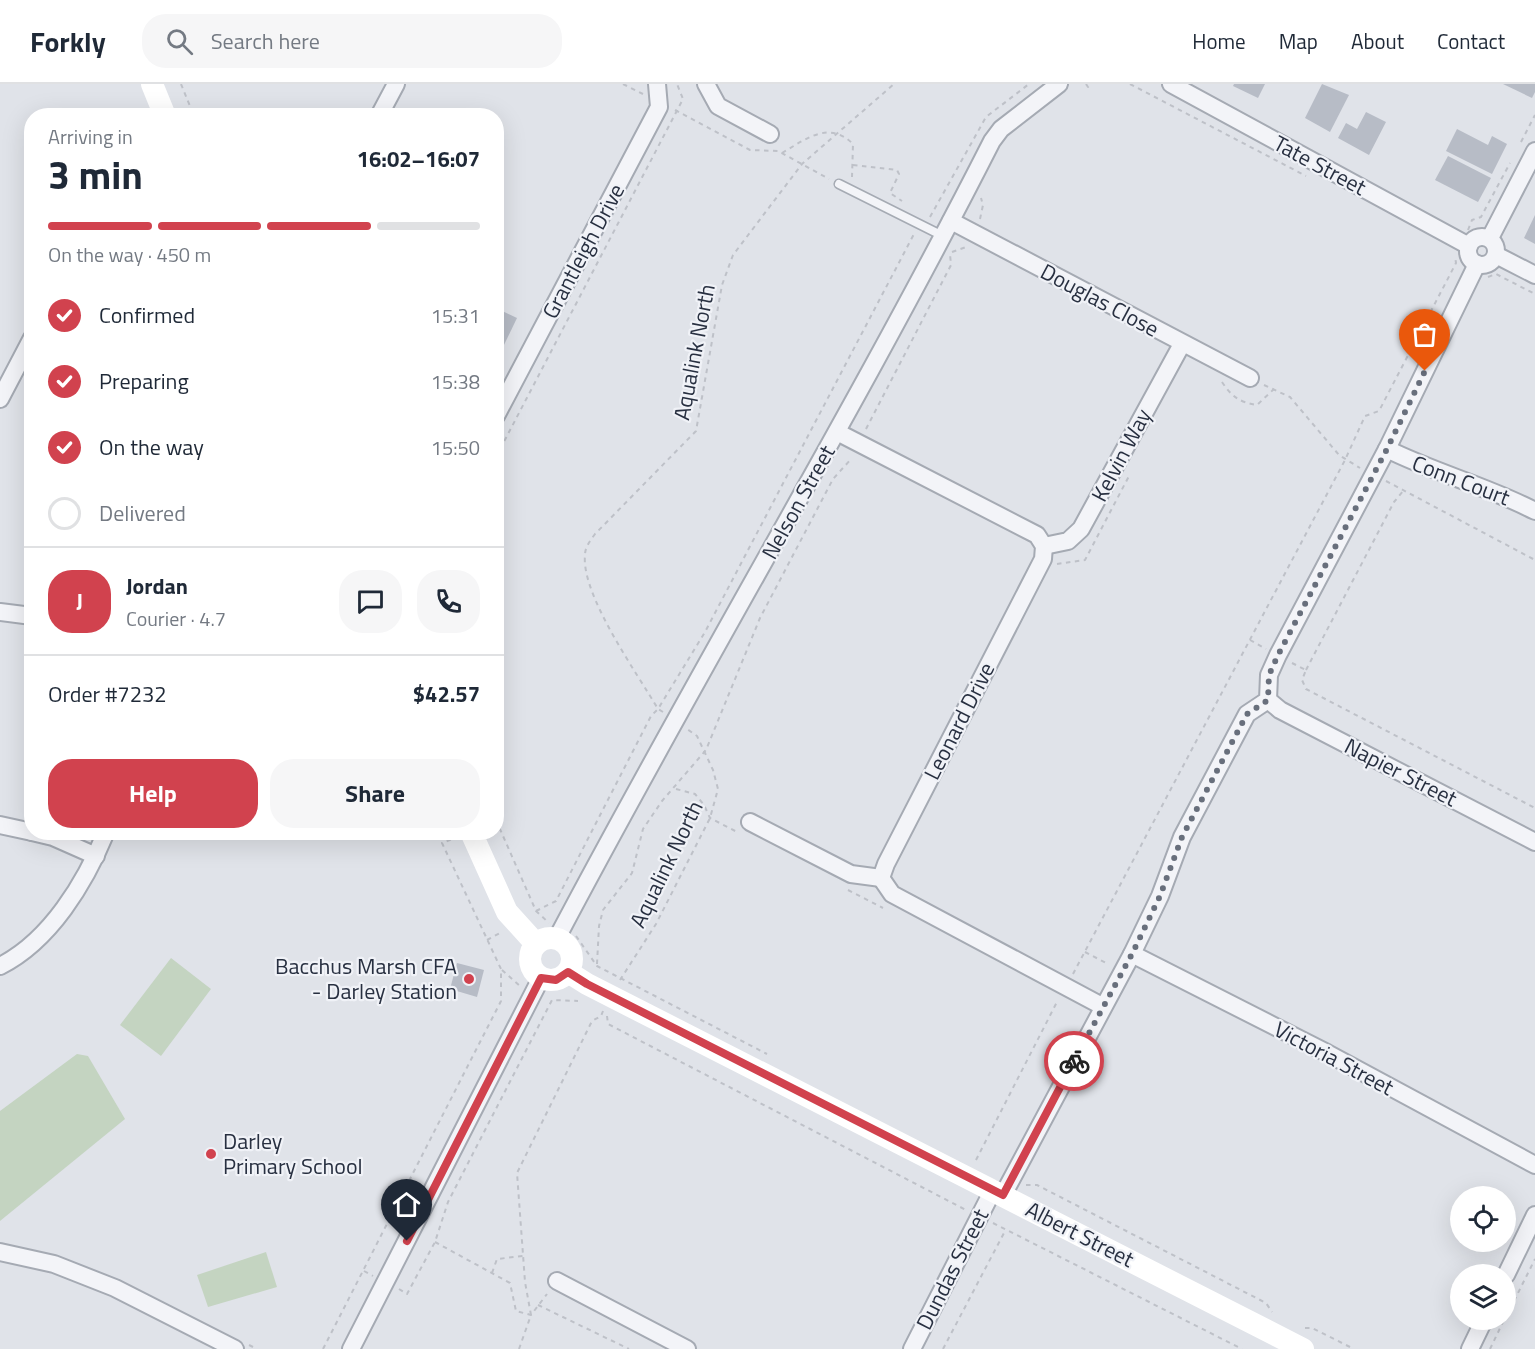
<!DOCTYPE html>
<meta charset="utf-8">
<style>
:root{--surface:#fff;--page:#f6f6f7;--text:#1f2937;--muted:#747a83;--line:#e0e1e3;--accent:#d1424e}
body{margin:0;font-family:"Titillium Web",sans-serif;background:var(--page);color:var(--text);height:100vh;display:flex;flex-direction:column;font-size:22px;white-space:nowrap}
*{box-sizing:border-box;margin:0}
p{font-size:20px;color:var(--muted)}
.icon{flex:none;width:33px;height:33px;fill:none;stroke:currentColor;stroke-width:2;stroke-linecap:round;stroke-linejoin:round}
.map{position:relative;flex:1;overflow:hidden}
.panel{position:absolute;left:24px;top:24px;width:480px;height:732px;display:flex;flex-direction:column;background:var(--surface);border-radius:24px;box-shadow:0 6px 24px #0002}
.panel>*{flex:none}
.controls{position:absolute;left:1450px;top:1102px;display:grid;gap:12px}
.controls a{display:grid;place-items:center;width:66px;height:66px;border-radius:50%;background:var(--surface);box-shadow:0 6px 24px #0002;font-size:30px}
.pin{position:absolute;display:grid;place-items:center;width:51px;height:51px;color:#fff;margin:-62px -26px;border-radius:50% 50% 50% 0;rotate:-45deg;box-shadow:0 0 6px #0007}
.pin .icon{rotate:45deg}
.courier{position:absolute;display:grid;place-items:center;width:60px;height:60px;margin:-30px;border:4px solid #d1424e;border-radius:50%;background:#fff;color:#222;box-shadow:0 2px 8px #0007}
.head em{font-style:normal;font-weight:700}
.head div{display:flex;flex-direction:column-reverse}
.head{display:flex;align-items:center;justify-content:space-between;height:102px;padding:0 24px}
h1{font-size:39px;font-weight:700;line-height:45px}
.bar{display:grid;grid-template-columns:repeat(4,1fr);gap:9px 6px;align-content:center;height:72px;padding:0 24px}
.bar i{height:8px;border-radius:4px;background:var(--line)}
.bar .active{background:var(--accent)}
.bar p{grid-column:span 4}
.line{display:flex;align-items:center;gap:15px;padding:0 24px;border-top:2px solid var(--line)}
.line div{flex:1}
.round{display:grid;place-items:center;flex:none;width:63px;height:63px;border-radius:24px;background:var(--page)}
ol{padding:0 24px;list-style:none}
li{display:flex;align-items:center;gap:18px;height:66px}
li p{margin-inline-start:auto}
li .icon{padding:6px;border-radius:50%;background:var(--accent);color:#fff;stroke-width:4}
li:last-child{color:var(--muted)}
li i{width:33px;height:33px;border:3px solid var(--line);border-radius:50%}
.action{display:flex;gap:12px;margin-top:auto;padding:12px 24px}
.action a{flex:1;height:69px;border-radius:24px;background:var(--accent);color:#fff;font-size:24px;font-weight:700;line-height:69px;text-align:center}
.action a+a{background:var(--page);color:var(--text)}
header{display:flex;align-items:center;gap:36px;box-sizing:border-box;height:84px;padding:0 30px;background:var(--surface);border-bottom:2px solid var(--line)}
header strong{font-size:28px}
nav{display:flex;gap:33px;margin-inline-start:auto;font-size:21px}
.search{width:420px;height:54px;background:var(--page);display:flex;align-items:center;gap:15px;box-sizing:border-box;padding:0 21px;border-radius:24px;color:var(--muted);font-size:22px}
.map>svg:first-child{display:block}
.green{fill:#c4d4c1}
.building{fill:#b7bcc6}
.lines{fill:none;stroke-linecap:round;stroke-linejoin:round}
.lane-casing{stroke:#a5aab3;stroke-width:11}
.street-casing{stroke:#a5aab3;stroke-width:20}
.path{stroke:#bec1c8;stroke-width:2;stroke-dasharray:4.5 4.5;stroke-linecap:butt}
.lane{stroke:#f3f4f8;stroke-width:8}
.street{stroke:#f3f4f8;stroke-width:16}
.secondary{stroke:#fff;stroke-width:22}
.done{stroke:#686f7c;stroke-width:6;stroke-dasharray:0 10.8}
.route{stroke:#d1424e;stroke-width:8}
.poi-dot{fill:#d1424e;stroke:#f0f2f7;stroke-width:2}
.labels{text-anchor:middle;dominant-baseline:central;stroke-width:4.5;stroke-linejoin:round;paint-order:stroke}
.street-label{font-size:22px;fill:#283041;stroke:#f0f2f7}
.poi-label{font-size:22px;fill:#283041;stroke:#f0f2f7;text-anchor:end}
</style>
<header>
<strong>Forkly</strong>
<div class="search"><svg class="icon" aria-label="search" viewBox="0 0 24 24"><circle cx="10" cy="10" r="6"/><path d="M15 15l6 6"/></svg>Search here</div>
<nav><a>Home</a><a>Map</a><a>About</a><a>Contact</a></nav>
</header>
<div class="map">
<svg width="1535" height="1265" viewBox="0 0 1535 1265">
<rect width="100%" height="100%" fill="#e0e3e9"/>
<g class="green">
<polygon points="171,874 211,905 161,972 120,941"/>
<polygon points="77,970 88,972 125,1035 0,1137 0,1027"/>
<polygon points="266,1168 277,1203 208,1223 197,1191"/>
</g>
<g class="building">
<polygon points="1234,0 1265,0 1258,14 1233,2"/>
<polygon points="1322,0 1349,11 1330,48 1305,34"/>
<polygon points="1503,0 1535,0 1535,8 1532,14"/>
<polygon points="1366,28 1386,38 1369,71 1338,54 1346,39 1357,45"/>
<polygon points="1457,45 1488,61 1492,52 1507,60 1492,90 1446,67"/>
<polygon points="1448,72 1491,94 1478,118 1435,96"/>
<polygon points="1535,131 1535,160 1524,154"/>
<polygon points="496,224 517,234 503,263 496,260"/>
<polygon points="457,879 484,886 477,913 450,905"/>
</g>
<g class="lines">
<defs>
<polyline id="lane" points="839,100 943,152"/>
<g id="street">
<polyline points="706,0 718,22 770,50"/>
<polyline points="1171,0 1469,162"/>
<polyline points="379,32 396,0"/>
<polyline points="951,137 1250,294"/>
<circle cx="1482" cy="167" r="14"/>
<polyline points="1490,154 1535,67"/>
<polyline points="1496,171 1535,191"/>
<polyline points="0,315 32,254"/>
<polyline points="496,332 659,23 657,0"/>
<polyline points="837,348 1037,451 1044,462 1043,475 886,780 881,794 892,810 1102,922"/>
<path d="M 1387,365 C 1435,389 1487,402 1535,427"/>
<polyline points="1044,462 1068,457 1081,445 1182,260"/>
<polyline points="0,528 32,532"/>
<polyline points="1268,616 1280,626 1535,758"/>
<polyline points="750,738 851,790 881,794"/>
<polyline points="0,741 32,748"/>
<polyline points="32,748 53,753 96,772"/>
<path d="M 557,854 C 698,586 855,327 992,57 L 1001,45 L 1059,0"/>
<polyline points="1132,870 1327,969 1535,1081"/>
<path d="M 0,882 C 50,857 85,799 106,748"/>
<polyline points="1003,1111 1132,870 1160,812 1182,753 1247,630 1268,616 1269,591 1278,571 1387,365 1477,180"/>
<polyline points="0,1168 54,1180 115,1204 235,1265"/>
<polyline points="1506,1191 1535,1131"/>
<polyline points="557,1197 687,1265"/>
<polyline points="351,1265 541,894"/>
<polyline points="912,1265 993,1106"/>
<polyline points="1470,1265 1484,1236"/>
</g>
</defs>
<use href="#lane" class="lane-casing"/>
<use href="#street" class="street-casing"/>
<g class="path">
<polyline points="181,0 194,32"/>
<polyline points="623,0 643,10"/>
<polyline points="1086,0 1088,3 1091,0"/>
<polyline points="1130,0 1306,92"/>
<polyline points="675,26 750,66 778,67 829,95"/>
<polyline points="361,32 365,24"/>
<polyline points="1521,58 1535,31"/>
<path d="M 782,69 C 806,55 829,36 853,60 L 852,93"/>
<polyline points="853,81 897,86 899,90 890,109 902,117"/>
<polyline points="930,133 986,33 1029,0"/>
<polyline points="980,135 983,121 981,114"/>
<polyline points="1468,146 1472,136 1481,133 1510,79"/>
<polyline points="952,168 966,163"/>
<polyline points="1488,193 1496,190 1535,210"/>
<path d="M 1222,298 C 1232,313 1239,318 1257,321 L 1274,305"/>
<polyline points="1264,301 1290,313 1339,371 1360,384"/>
<polyline points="866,345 951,181 950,170"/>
<polyline points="496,373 683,15 677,0"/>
<polyline points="1386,397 1535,476"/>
<polyline points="1057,480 1085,476 1129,392"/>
<polyline points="1250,556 1266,565"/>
<polyline points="1292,579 1306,586 1302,596 1306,605 1535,724"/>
<polyline points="1306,586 1394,418 1403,407"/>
<path d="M 663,628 L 658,625 C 637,589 581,511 585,471 C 585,463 590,457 595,450 L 696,347 L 722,201 L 733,171 L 802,80 L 894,0"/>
<polyline points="676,705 695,710 704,721 710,734 739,749"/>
<polyline points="496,736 536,827 549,839"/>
<polyline points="848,806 883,824"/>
<polyline points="536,827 556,817 651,632 658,625 705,548 914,150"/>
<polyline points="576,852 597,882 767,970"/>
<polyline points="487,856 500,849"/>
<polyline points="1085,868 1108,880"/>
<polyline points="597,880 599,842 603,826 632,789 643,745 662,717 706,666 760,534 833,395 852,374"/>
<polyline points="502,886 520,902"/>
<polyline points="1073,890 1345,376 1365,332 1379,327 1456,179 1455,172"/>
<polyline points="620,896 656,840 710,734 718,705 713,686 697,652 687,645"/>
<polyline points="607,932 608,940 966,1126"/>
<polyline points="976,1076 1058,916"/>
<polyline points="1026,1101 1037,1101 1266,1219 1272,1228"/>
<polyline points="993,1139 1242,1265"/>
<polyline points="435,1158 510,1199 516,1227 531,1231 547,1210"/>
<polyline points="364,1187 373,1192"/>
<polyline points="492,1189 497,1175 523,1172"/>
<polyline points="399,1205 407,1210 435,1158 448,1118 552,916 578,917"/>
<polyline points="538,1221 629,1265"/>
<polyline points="1506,1233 1535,1175"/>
<polyline points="1305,1244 1312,1244 1354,1265"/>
<polyline points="249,1261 257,1265"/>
<polyline points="323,1265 501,917 501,885 442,759 455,754"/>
<polyline points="519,1265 531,1231 525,1198 517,1089 592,937 601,932 603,927"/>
<polyline points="943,1265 1005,1147"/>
<polyline points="1490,1265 1504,1236"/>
</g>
<use href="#lane" class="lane"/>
<use href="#street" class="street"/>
<g class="secondary">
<polyline points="152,0 165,32"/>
<polyline points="471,748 507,828 536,860"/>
<circle cx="551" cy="875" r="21"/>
<polyline points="568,888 587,900 1303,1265"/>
</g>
</g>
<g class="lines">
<polyline class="done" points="1074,977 1132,870 1160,812 1182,753 1247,630 1268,616 1269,591 1278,571 1387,365 1425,287"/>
<polyline class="route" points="407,1157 541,894 556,896 568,888 587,900 1003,1111 1074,977"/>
</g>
<g class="poi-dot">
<circle cx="469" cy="895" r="6"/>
<circle cx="211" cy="1070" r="6"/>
</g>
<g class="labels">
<g class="street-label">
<text transform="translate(1320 81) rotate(28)">Tate Street</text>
<text transform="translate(583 167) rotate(-62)">Grantleigh Drive</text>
<text transform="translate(1100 216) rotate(28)">Douglas Close</text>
<text transform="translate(694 268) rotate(-79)">Aqualink North</text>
<text transform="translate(1121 371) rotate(-62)">Kelvin Way</text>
<text transform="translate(1461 396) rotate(21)">Conn Court</text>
<text transform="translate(798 418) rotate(-61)">Nelson Street</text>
<text transform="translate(959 637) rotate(-63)">Leonard Drive</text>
<text transform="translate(1401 688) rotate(27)">Napier Street</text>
<text transform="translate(666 780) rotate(-64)">Aqualink North</text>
<text transform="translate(1334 974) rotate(28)">Victoria Street</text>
<text transform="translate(1080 1150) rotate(27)">Albert Street</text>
<text transform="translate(952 1185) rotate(-63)">Dundas Street</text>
</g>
<g class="poi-label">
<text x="457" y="882">Bacchus Marsh CFA<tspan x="457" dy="25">- Darley Station</tspan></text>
<text x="223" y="1057" text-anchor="start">Darley<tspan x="223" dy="25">Primary School</tspan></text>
</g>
</g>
</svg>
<div class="controls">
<a><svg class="icon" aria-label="locate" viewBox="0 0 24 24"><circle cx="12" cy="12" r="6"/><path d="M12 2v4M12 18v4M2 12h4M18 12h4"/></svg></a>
<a><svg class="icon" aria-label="layers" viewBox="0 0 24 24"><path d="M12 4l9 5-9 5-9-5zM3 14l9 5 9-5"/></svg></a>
</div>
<div class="pin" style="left:1425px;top:287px;background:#ea580c"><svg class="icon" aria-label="bag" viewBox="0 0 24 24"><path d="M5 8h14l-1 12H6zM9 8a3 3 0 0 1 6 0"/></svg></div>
<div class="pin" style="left:407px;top:1157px;background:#1f2937"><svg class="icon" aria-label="home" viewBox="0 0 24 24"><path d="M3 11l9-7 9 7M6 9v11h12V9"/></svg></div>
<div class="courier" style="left:1074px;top:977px"><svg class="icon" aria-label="bike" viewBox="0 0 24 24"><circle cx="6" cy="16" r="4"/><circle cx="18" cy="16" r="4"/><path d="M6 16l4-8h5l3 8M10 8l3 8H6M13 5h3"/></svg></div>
<section class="panel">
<div class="head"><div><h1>3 min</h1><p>Arriving in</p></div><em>16:02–16:07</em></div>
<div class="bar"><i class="active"></i><i class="active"></i><i class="active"></i><i></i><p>On the way · 450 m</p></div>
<ol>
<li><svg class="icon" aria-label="check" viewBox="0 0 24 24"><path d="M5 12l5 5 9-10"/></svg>Confirmed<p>15:31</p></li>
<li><svg class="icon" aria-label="check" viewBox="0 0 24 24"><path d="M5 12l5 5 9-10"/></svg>Preparing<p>15:38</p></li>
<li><svg class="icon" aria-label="check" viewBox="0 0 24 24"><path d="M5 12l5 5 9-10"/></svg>On the way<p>15:50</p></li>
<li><i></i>Delivered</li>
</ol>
<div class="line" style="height:108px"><b class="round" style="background:var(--accent);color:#fff">J</b><div><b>Jordan</b><p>Courier · 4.7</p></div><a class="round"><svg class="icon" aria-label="chat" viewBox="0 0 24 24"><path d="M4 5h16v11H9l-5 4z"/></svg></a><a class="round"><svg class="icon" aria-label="phone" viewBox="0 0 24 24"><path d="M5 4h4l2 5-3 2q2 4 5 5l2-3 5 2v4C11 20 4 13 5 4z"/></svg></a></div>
<div class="line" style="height:78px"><div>Order #7232</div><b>$42.57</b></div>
<div class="action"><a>Help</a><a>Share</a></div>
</section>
</div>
